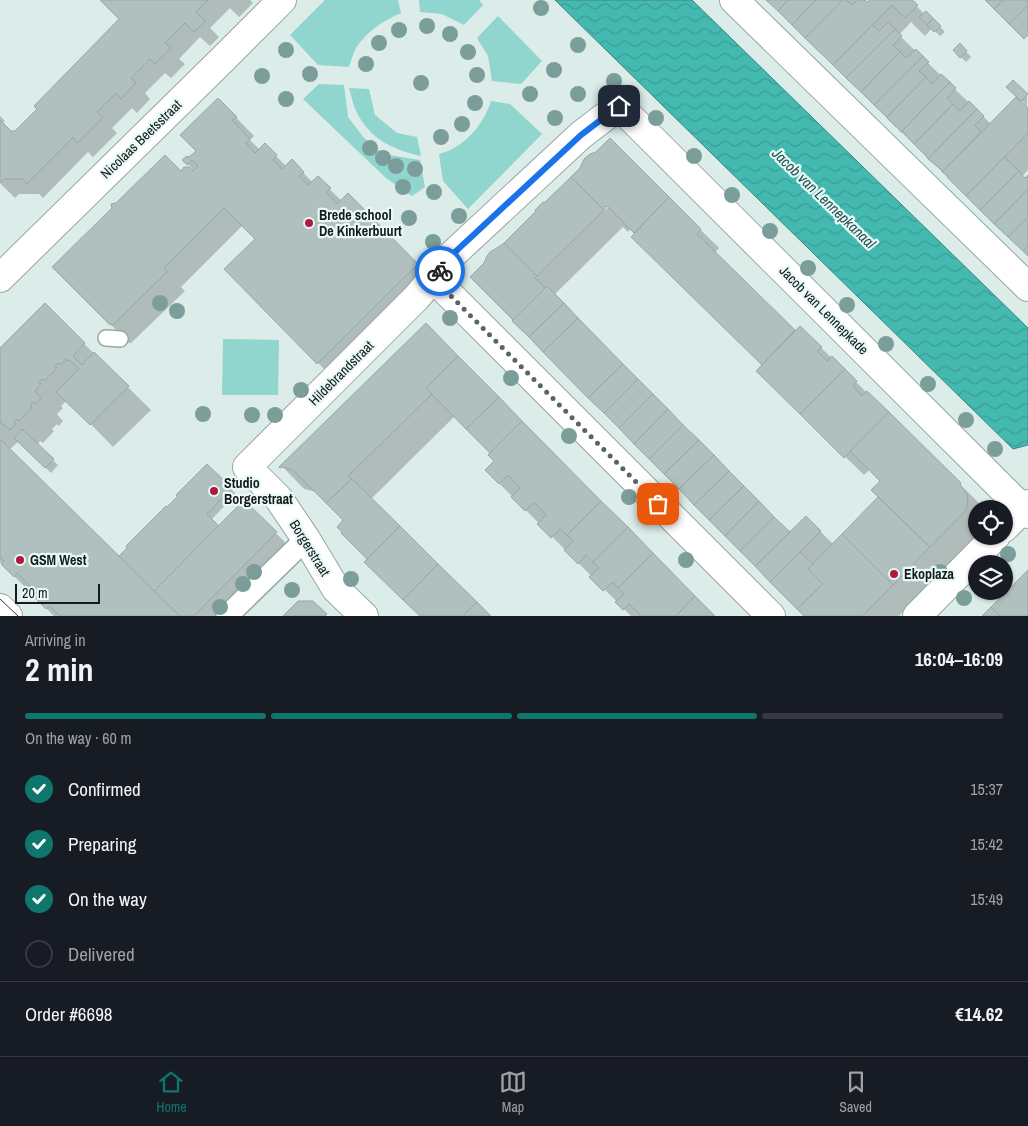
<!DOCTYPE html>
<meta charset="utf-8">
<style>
:root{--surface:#171b24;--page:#20242c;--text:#f1f3f6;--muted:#9ea1a6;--line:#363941;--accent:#0f766e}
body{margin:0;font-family:"Archivo Narrow",sans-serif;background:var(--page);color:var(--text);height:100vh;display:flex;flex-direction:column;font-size:19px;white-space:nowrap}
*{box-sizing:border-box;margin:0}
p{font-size:16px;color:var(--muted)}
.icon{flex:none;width:28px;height:28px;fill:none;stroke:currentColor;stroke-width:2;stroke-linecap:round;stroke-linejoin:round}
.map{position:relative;height:616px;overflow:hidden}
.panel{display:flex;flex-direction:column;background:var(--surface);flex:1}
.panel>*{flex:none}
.fabs{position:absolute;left:968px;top:500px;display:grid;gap:10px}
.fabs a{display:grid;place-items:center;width:45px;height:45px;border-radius:50%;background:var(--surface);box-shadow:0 1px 4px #0004;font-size:25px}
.scale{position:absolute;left:15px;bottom:12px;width:85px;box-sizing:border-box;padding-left:5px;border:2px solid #151b1a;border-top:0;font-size:14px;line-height:18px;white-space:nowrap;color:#151b1a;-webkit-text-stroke:4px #e8f9f7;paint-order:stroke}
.pin{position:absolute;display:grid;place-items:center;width:42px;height:42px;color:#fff;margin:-21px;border-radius:10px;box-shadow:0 2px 8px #0006}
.courier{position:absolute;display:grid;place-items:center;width:50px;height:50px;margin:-25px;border:4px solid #1a73e8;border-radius:50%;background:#fff;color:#222;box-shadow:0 1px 6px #0007}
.head em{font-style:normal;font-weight:700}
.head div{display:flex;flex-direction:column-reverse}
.head{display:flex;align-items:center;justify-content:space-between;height:85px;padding:0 25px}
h1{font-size:32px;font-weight:700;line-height:38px}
.bar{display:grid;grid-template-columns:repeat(4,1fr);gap:8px 5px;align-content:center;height:60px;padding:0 25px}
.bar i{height:6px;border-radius:4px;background:var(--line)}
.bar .on{background:var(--accent)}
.bar p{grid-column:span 4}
.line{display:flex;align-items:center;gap:12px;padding:0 25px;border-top:1px solid var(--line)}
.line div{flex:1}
ol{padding:0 25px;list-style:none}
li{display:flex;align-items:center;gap:15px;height:55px}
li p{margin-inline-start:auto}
li .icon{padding:5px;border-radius:50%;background:var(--accent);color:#fff;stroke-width:4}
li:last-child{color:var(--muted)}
li i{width:28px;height:28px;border:2px solid var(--line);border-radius:50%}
.tabs{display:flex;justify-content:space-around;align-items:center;height:70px;border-top:1px solid var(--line);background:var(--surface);font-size:14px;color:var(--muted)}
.tabs a{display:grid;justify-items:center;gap:2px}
.tabs .on{color:var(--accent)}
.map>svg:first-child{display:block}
.garden{fill:#90d5ce}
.water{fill:url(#water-waves);stroke:#368a83}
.shadow{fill:#0003;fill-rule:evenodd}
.building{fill:#afc0be;stroke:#97a7a5}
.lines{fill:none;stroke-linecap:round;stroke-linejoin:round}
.service-casing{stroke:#97a7a5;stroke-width:18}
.pedestrian-casing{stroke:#97a7a5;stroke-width:24}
.minor-casing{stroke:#97a7a5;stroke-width:30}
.tertiary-casing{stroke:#97a7a5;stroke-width:30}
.service{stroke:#fff;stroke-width:15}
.pedestrian{stroke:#fff;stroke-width:21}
.minor{stroke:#fff;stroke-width:28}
.tertiary{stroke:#fff;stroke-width:28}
.tram{stroke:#363e3d;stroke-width:1}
.tree{fill:#7b9e9a}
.done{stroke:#5a6462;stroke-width:5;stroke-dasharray:0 9}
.route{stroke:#1a73e8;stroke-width:6}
.poi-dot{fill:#ae1a3c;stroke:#e8f9f7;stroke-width:2}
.labels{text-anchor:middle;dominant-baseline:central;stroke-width:4.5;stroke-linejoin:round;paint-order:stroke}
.street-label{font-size:14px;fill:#151b1a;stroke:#e8f9f7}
.poi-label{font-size:14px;font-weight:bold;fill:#151b1a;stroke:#e8f9f7;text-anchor:start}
.water-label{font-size:15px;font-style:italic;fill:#22544f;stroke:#e8f9f7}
</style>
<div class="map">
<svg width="1028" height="616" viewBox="0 0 1028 616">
<defs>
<pattern id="water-waves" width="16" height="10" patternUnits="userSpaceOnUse" patternTransform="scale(1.25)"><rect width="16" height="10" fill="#44b9b0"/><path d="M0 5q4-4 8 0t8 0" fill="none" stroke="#3b9e97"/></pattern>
</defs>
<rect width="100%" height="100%" fill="#dbece9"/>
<g class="garden">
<path d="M 325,0 L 398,0 L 401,13 C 383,21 367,31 356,48 C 353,54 351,61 349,67 L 318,65 L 290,35 Z"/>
<polygon points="419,0 479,0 483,5 464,25 442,14 420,12"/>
<polygon points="498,16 542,61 521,84 492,81 488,56 477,38"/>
<polygon points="319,84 344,85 348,117 364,138 383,154 420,160 425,187 412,196 386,178 303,99"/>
<path d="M 349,88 L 369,89 L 375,115 L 397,133 L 417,137 L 421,156 C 391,149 370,139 356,111 C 353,104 351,95 349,88 Z"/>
<path d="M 491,101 L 510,104 L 542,134 L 468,209 L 443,181 L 439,154 C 444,152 450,151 454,148 C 472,138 485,120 491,101 Z"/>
<polygon points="223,339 279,340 278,395 222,395"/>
</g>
<polygon class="water" points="555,0 692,0 1028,328 1028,445 1013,449"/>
<g class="shadow">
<polygon points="102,0 250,0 253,3 239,17 230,8 210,28 219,37 210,46 200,37 179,59 185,64 171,78 165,73 145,93 150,99 137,113 132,108 112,128 117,133 93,157 88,152 43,198 39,194 19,194 15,198 0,183 0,116 5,121 2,124 11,133 16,132 121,19"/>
<polygon points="767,0 865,0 864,1 867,4 871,0 911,0 924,14 926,12 945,32 940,36 932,28 925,36 911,22 899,35 991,124 1018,97 1013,82 1027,95 1027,106 1020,99 1018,100 1028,110 1028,170 1022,176 1025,179 1028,177 1028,256"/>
<polygon points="960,45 971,57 966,62 954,50"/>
<polygon points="218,99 254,136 250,140 260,150 265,145 286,166 292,161 313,183 318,178 342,201 348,195 436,283 337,382 225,269 256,239 243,225 181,287 185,291 131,343 129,343 54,267 181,173 185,168 192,169 184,160 189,159 197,151"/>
<path d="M 610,140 L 719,248 L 715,253 L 795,332 L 800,327 L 983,507 L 982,509 L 976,509 L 976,536 L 986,536 L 949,565 L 899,616 L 806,616 L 472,277 ZM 611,201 L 613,203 L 604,211 L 602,210 ZM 623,227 L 628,232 L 631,228 L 763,365 L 776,389 L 864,475 L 870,469 L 882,481 L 880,497 L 833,544 L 806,517 L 790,534 L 554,295 Z"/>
<polygon points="45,305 151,410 113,447 69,402 66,401 61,406 63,408 57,414 63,421 59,426 57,424 52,429 54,431 43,443 40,441 37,445 58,465 51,473 19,441 9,450 170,608 168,509 207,465 236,494 211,520 219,527 244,502 294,551 230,616 54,616 0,562 0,350"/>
<polygon points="426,324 714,616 631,616 486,470 496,461 492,453 455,416 371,499 369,559 344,520 317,492 304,489 282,466"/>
</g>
<g class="building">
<polygon points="100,0 208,0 196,12 205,21 194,32 185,23 165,43 171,48 155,64 150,59 131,78 136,83 121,99 116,93 97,112 103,117 77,143 73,137 27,184 23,179 4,179 0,183 0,120 11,131 15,131 37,109 34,106 119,19"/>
<polygon points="766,0 788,0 778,11"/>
<polygon points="788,0 816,0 792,25 778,11"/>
<polygon points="816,0 843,0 805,38 792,25"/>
<polygon points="843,0 846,0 852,5 857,0 865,0 867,2 870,0 912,0 918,5 905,18 892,5 833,65 805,38"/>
<polygon points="985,0 1003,0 994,9"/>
<polygon points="1003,0 1028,0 1028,5 1009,24 994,9"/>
<polygon points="1028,5 1028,35 1024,39 1009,24"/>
<polygon points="926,11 933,18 927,25 919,17"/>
<polygon points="933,18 941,26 934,32 927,25"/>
<polygon points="888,22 895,29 846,78 833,65 872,25 879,31"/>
<polygon points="895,29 902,36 893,45 900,52 861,92 846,78"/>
<polygon points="960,43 967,51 960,58 953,50"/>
<polygon points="916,49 923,56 874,105 861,92 900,52 906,58"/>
<polygon points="923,56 929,62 919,71 926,77 887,117 874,105"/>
<polygon points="941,74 950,82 901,132 896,126 896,127 887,118 887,117 926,77 932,84"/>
<polygon points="1013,80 1028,94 1021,101 1006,87"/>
<polygon points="950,82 956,88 947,98 953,104 914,144 903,132 901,132"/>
<polygon points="1016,97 1028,108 1028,133 966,196 948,178 948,177 944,173 942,172"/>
<polygon points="218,98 237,117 232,120 250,139 246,143 255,153 265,143 277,155 273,160 282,169 292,159 304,172 299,176 308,185 318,176 331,188 326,192 337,204 348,193 418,264 317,364 224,269 255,239 224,208 164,268 167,272 113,325 109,324 52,267 112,208 111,204 116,203 165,155 181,171 184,167 189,167 193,171 198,166 192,160 187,165 182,160 187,156 189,157 196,151 180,135"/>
<polygon points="969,101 977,109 928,159 924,153 923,153 914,144 953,104 960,111"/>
<polygon points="977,109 984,116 975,125 981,132 942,172 942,170 928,159"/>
<polygon points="610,138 669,197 634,233 607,206 604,210 571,177 580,168 582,163 585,158 590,154 596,152"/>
<polygon points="1004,157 1019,171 980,210 966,196"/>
<polygon points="1019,171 1025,178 1028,175 1028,189 994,224 980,210"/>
<polygon points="571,177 604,210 537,276 504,243 536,211 535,210 543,202 544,203"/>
<polygon points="1028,189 1028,217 1008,237 994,224"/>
<polygon points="669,197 701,229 697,234 795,330 762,365 631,237"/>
<polygon points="1028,217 1028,246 1023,251 1008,237"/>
<polygon points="504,243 537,276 535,278 545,288 513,320 470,277 484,263 487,256 490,252 500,246"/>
<polygon points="1028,246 1028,256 1023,251"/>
<polygon points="547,286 564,303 529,337 512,321"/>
<polygon points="45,303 85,343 73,356 82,365 94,352 129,386 90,425 56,392 79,369 69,360 68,361 66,359 60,365 58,363 55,366 57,368 44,381 42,379 39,382 41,384 35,391 41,398 35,404 33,402 30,405 32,407 19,421 17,419 14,422 16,424 10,430 0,422 0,348"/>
<polygon points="564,303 578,318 543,352 529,337"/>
<polygon points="578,318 623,364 588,398 543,352"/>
<polygon points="426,323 458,356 426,388 432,394 348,476 352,479 326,503 293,470 282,467 280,468 279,467"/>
<polygon points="800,326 822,347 817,351 827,361 832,356 845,369 800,414 756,371"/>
<polygon points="458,356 499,397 466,429 426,388"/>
<polygon points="623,364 638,379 604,413 588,398"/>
<polygon points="845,369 857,381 853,386 862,396 867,391 889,412 844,458 800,414"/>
<polygon points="638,379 653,394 619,428 604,413"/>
<polygon points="653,394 668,409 634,444 619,428"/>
<polygon points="499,397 522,421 490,453 466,429"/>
<polygon points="668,409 683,425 649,459 634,444"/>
<polygon points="889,412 961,483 960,485 967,494 968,503 965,511 930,547 871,490 880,481 850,451"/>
<polygon points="522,421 601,501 567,535 560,529 551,538 537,524 546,515 534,502 525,511 511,497 520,488 508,475 499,484 485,470 494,461 488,455"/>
<polygon points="683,425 699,440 664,474 649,459"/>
<polygon points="22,429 54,459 45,468 14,438"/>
<polygon points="0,439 119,556 180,616 60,616 49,606 46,609 33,596 37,593 17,573 14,577 1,564 4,561 0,557"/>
<polygon points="699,440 714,455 679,489 664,474"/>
<polygon points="714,455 729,471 694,505 679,489"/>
<polygon points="207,464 232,488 207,514 219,526 154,591 119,556 127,548 126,546 166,506 167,507 178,496 176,495"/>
<polygon points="729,471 744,486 709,520 694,505"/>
<polygon points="352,479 400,526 367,559 341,533 342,532 337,527 343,520 326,503"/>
<polygon points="744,486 759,501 725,536 709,520"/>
<polygon points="878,497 930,547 893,585 842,534"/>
<polygon points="244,500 277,532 194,616 180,616 154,591"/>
<polygon points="601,501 628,527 593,562 586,555 578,564 564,550 573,541 567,535"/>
<polygon points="759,501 774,517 740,551 725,536"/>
<polygon points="806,516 821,531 770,582 755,566"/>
<polygon points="774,517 790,532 755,566 740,551"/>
<polygon points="400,526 438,564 403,600 364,562"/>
<polygon points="628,527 653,553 618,588 613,582 603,591 589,577 599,568 593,562"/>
<polygon points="842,534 893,585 862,616 804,616 797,609 823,584 808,569"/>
<polygon points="800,552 813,564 808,569 823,584 797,609 770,582"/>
<polygon points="653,553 695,596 676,616 641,616 629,604 623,610 615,602 624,594 618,588"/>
<polygon points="438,564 477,602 463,616 420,616 403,600"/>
<polygon points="1028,570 1028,616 1000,616 991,607"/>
<polygon points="695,596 715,616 676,616"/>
<polygon points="298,601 313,601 327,614 325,616 283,616"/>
<polygon points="477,602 491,616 463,616"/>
<polygon points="991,607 1000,616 982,616"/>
</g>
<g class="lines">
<defs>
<polyline id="service" points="106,338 120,339"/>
<polyline id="pedestrian" points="227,616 306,539"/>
<g id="minor">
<polyline points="734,0 1028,287"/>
<polyline points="0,278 220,62 282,0"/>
<polyline points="433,278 771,616"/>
<polyline points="364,616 336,589 306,539 279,499 247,467 417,297 454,253 581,135 619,106 1028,514"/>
</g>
<g id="tertiary">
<polyline points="1004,528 1028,504"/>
<polyline points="0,608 8,616"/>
<polyline points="917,616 996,536"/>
</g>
</defs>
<use href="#service" class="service-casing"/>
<use href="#pedestrian" class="pedestrian-casing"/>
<use href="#minor" class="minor-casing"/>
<use href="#tertiary" class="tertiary-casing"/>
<use href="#service" class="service"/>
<use href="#pedestrian" class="pedestrian"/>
<use href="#minor" class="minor"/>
<use href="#tertiary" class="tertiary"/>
<polyline class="tram" points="0,599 18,616"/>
</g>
<g class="tree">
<circle cx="541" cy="8" r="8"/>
<circle cx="427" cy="26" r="8"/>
<circle cx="399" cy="30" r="8"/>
<circle cx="450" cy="34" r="8"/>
<circle cx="379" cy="43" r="8"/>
<circle cx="578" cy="45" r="8"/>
<circle cx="286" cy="50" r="8"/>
<circle cx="468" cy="52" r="8"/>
<circle cx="366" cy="64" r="8"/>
<circle cx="554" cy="70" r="8"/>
<circle cx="310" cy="74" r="8"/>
<circle cx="477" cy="75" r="8"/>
<circle cx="262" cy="76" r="8"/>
<circle cx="614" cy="81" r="8"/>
<circle cx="421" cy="83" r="8"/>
<circle cx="530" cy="94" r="8"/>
<circle cx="578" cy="94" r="8"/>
<circle cx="286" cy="99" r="8"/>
<circle cx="475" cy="103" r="8"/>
<circle cx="555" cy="118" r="8"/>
<circle cx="656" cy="118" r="8"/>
<circle cx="462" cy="124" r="8"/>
<circle cx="441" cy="137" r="8"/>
<circle cx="370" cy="148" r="8"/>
<circle cx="694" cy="156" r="8"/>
<circle cx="383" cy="158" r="8"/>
<circle cx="396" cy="166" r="8"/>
<circle cx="415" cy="169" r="8"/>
<circle cx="403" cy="187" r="8"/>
<circle cx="434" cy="192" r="8"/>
<circle cx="732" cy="195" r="8"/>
<circle cx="459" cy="216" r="8"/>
<circle cx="409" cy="218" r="8"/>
<circle cx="770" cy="231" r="8"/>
<circle cx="433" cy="242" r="8"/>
<circle cx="808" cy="268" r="8"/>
<circle cx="160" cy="303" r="8"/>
<circle cx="847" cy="305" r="8"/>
<circle cx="177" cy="311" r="8"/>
<circle cx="450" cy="318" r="8"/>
<circle cx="886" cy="344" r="8"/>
<circle cx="511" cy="378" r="8"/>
<circle cx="928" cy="384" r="8"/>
<circle cx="301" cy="390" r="8"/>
<circle cx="203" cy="414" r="8"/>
<circle cx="252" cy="415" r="8"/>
<circle cx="275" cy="415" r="8"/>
<circle cx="966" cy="420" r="8"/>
<circle cx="569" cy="436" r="8"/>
<circle cx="995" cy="449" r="8"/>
<circle cx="629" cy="497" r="8"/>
<circle cx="1008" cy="554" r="8"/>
<circle cx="686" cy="560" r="8"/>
<circle cx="254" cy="572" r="8"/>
<circle cx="940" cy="572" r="8"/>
<circle cx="351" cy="579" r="8"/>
<circle cx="243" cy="584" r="8"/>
<circle cx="292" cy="590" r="8"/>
<circle cx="964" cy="598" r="8"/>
<circle cx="220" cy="607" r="8"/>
</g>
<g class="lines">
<polyline class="done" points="440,271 433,278 658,504"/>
<polyline class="route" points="440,271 454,253 581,135 619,106"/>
</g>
<g class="poi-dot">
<circle cx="309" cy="223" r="5"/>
<circle cx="214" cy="491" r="5"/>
<circle cx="20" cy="560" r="5"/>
<circle cx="894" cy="574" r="5"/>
</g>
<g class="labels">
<g class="street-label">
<text transform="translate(141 139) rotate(-44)">Nicolaas Beetsstraat</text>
<text transform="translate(824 310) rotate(45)">Jacob van Lennepkade</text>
<text transform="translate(341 373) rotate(-45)">Hildebrandstraat</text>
<text transform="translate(310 548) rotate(58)">Borgerstraat</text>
</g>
<g class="poi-label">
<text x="319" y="215">Brede school<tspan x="319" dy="16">De Kinkerbuurt</tspan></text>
<text x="224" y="483">Studio<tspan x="224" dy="16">Borgerstraat</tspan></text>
<text x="30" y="560">GSM West</text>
<text x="904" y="574">Ekoplaza</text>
</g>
<g class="water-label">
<text transform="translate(824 198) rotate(44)">Jacob van Lennepkanaal</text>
</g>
</g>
</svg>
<div class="fabs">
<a><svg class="icon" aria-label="locate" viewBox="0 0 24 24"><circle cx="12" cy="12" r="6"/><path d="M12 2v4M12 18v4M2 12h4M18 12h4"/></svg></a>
<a><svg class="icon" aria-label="layers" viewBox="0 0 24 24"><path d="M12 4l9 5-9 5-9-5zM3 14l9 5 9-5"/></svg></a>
</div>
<div class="scale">20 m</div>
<div class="pin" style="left:658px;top:504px;background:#ea580c"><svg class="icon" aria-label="bag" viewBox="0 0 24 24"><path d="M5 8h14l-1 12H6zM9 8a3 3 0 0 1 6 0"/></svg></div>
<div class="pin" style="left:619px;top:106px;background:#1f2937"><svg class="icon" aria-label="home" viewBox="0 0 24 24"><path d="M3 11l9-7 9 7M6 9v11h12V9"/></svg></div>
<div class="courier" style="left:440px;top:271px"><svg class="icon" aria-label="bike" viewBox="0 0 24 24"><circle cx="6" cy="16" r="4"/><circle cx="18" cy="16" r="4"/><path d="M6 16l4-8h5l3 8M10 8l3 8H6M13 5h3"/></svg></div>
</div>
<section class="panel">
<div class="head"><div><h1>2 min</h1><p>Arriving in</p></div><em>16:04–16:09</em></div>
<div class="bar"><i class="on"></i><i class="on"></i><i class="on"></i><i></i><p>On the way · 60 m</p></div>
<ol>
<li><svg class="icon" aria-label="check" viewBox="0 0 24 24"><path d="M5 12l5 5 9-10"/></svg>Confirmed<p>15:37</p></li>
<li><svg class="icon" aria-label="check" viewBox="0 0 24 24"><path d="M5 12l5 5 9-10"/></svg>Preparing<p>15:42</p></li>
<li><svg class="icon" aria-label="check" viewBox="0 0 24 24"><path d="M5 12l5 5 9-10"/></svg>On the way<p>15:49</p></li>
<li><i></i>Delivered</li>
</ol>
<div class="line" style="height:65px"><div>Order #6698</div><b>€14.62</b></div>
</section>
<nav class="tabs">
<a class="on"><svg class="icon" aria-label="home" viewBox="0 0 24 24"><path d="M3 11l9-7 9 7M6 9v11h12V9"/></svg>Home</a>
<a><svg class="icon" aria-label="map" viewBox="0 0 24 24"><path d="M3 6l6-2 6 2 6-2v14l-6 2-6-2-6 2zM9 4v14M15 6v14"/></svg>Map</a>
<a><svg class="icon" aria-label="saved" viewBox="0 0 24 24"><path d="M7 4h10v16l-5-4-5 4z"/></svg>Saved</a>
</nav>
